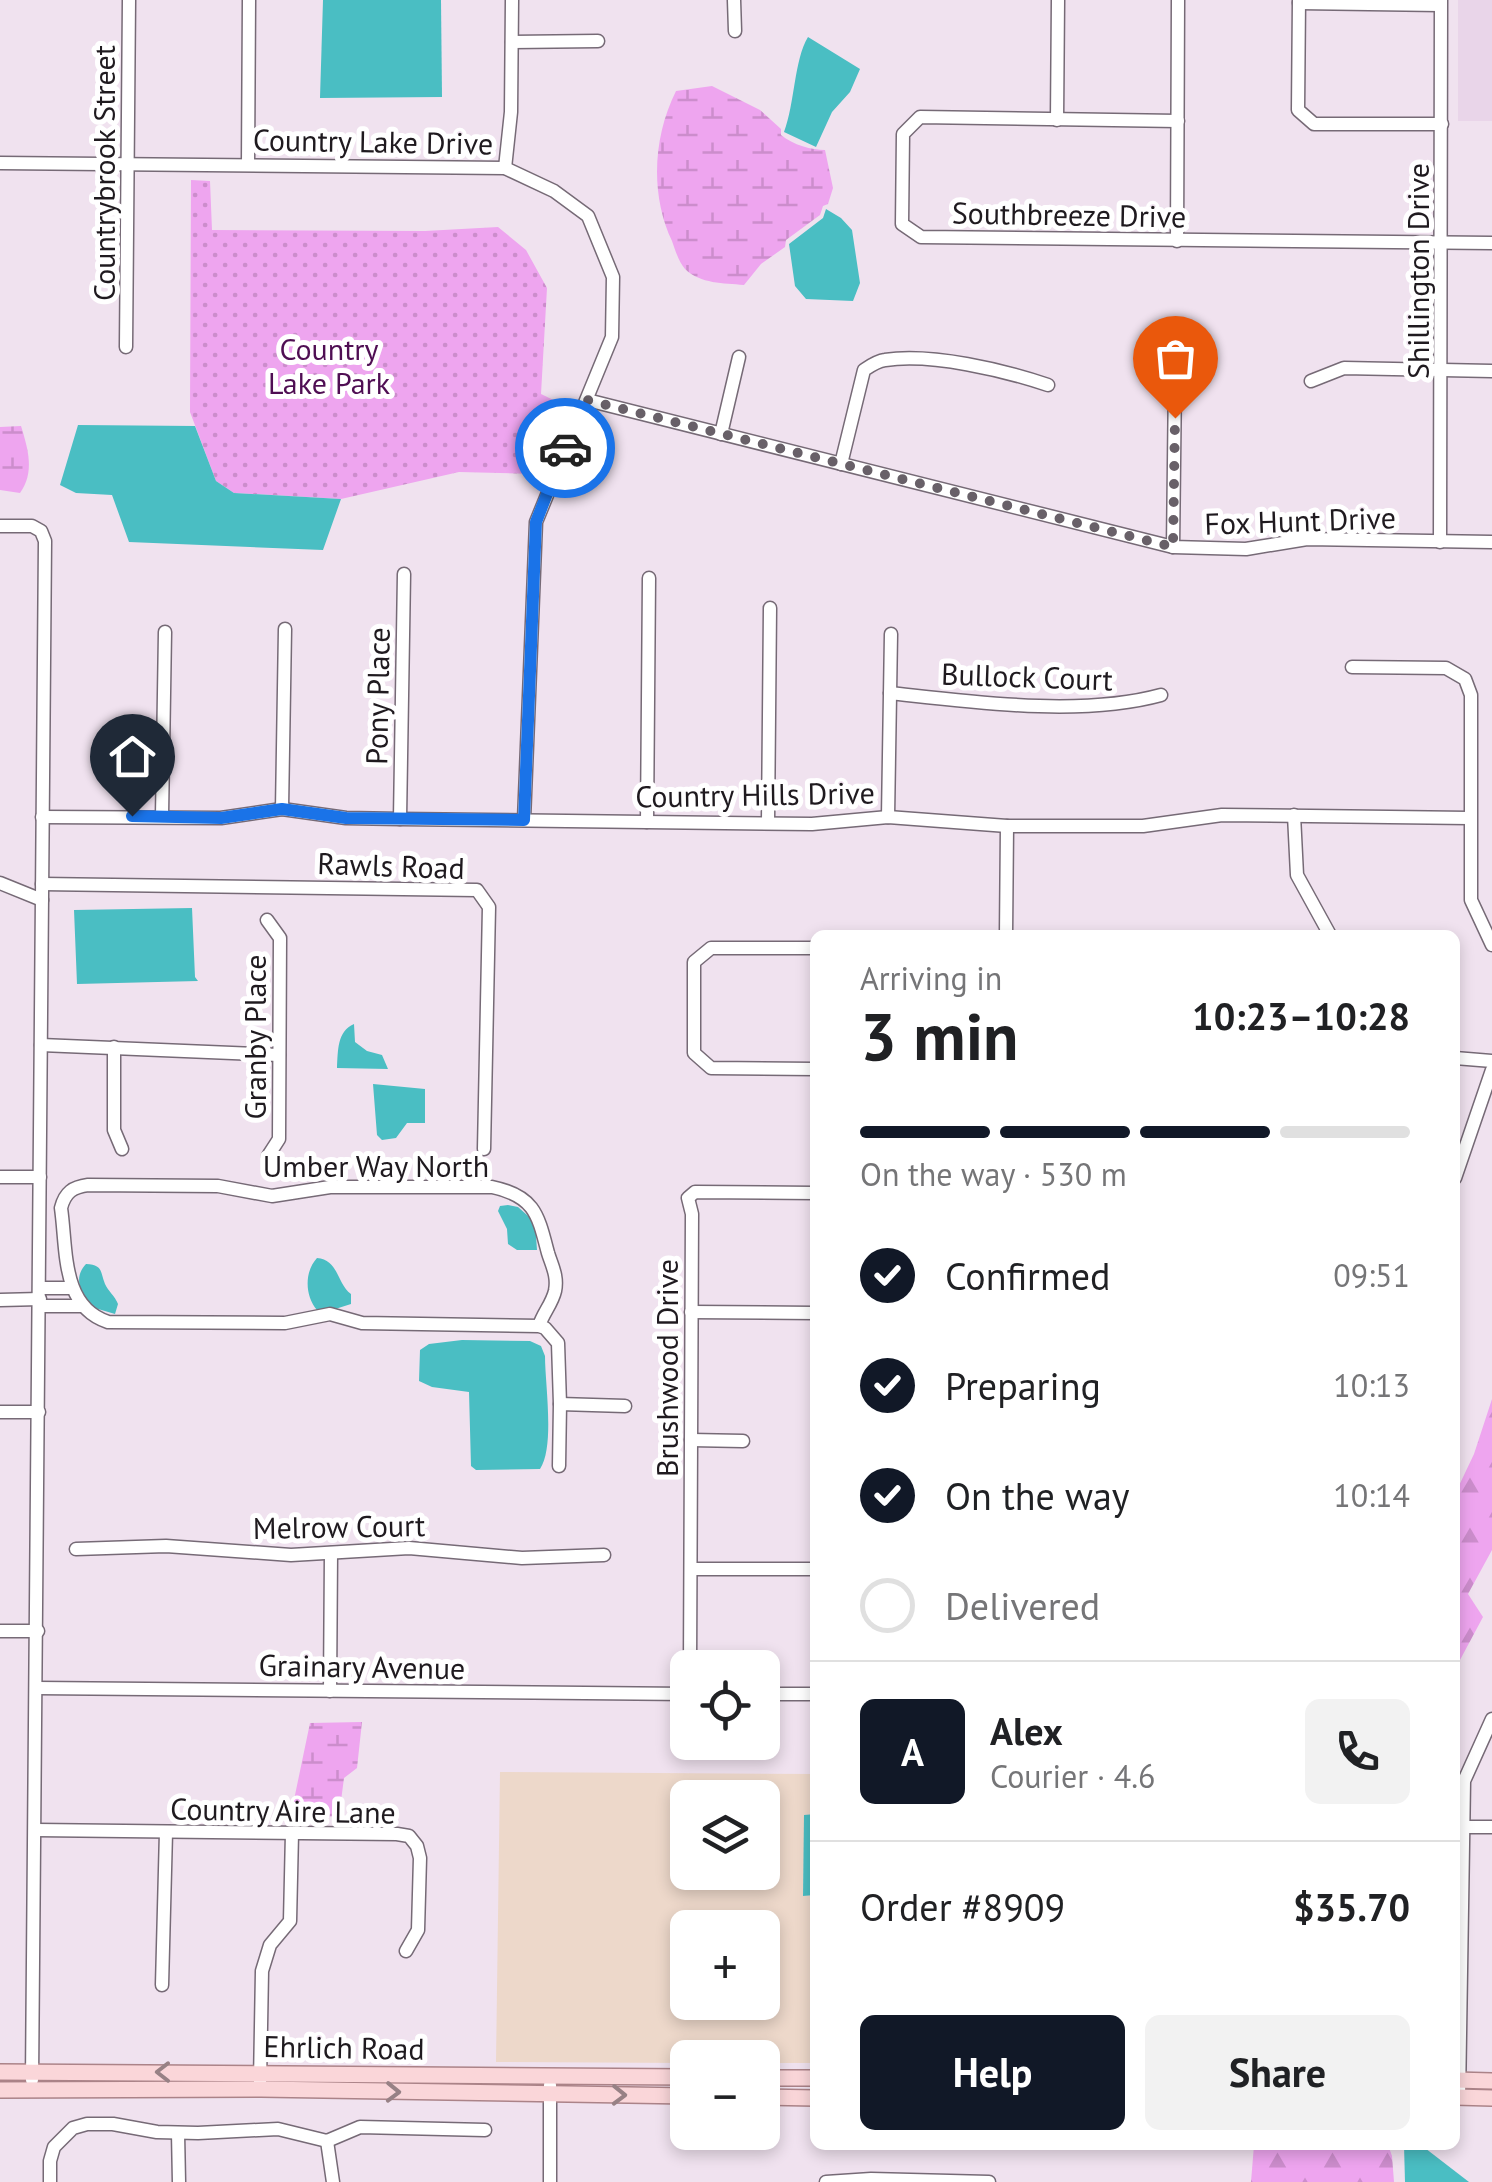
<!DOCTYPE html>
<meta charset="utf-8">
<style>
:root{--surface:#fff;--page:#f2f2f2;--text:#202124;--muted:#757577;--line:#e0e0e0;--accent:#111827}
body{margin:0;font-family:"PT Sans",sans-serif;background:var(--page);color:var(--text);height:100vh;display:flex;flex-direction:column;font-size:38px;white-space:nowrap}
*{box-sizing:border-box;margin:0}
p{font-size:32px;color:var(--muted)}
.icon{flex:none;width:55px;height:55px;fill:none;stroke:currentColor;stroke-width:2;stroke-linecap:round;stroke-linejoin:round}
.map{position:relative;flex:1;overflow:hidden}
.details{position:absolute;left:810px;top:930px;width:650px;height:1220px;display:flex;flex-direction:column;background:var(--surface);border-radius:15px;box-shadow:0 5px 15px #0003}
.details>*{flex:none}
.tools{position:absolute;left:670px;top:1650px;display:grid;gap:20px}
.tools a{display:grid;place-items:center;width:110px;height:110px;border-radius:15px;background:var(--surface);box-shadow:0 5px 15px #0003;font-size:50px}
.pin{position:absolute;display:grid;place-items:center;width:85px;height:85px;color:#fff;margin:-102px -42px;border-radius:50% 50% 50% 0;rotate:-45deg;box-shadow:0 0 10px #0007}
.pin .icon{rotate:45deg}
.courier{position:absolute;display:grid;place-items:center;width:100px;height:100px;margin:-50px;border:8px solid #1a73e8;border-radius:50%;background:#fff;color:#222;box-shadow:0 2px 12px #0007}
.head em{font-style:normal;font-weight:700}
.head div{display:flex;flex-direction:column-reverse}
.head{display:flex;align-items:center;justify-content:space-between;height:170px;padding:0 50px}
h1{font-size:65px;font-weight:700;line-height:75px}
.bar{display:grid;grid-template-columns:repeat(4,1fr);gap:15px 10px;align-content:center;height:120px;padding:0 50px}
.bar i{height:12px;border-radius:8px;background:var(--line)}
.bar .selected{background:var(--accent)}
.bar p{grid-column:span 4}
.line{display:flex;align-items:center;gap:25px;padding:0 50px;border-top:2px solid var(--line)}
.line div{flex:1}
.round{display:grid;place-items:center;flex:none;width:105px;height:105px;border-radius:15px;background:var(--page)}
ol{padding:0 50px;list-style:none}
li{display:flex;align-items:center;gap:30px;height:110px}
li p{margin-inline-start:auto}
li .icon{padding:10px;border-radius:50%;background:var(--accent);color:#fff;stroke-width:4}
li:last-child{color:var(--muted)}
li i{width:55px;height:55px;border:5px solid var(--line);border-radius:50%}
.cta{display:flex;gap:20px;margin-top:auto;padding:20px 50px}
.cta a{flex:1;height:115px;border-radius:15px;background:var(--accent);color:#fff;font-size:40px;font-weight:700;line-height:115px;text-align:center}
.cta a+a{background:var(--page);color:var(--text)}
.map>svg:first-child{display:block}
.commercial{fill:#edd8ca;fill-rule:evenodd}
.built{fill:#e9d5e9}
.grass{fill:url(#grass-dots)}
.forest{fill:url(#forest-firs)}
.wetland{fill:url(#wetland-marsh)}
.water{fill:#4abec3}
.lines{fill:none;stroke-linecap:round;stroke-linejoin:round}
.minor-casing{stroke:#766a76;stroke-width:15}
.major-casing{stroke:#ab8388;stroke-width:18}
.minor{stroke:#fff;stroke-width:12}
.major{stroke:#fad6d9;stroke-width:15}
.oneway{stroke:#978185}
.done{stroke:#686068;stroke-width:10;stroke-dasharray:0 18}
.route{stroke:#1a73e8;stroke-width:12}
.labels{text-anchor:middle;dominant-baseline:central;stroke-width:10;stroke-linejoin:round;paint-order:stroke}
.street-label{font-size:30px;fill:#1f1a1f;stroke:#fff}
.park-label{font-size:30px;fill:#4f0e53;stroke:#fff}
</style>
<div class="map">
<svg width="1492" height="2182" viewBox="0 0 1492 2182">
<defs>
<pattern id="grass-dots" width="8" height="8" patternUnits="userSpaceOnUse" patternTransform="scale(2.5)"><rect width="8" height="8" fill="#eea5ef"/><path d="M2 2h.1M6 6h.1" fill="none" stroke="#cc8dcc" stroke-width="1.8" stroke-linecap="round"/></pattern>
<pattern id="forest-firs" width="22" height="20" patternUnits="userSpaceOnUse" patternTransform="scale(2.5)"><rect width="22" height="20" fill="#eea5ef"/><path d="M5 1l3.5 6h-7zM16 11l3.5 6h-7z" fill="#cc8dcc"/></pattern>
<pattern id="wetland-marsh" width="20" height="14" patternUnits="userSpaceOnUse" patternTransform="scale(2.5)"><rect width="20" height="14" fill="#eea5ef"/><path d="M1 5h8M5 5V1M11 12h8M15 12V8" fill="none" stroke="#cc8dcc"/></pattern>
</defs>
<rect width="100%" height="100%" fill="#f0e2ef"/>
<path class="commercial" d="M 500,1772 L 815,1774 L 815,1814 L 805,1815 L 803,1896 L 815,1895 L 815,2063 L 763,2063 L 762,2058 L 688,2058 L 687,2063 L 496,2062 ZM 688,1798 L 762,1798 L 762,1872 L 688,1872 ZM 688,1928 L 762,1928 L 762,2002 L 688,2002 Z"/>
<rect class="built" x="1458" y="0" width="34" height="121"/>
<polygon class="grass" points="191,180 210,181 212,230 425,231 498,227 526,250 547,288 541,394 572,409 534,474 459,472 341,499 234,493 216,481 190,412"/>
<g class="forest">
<polygon points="1492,1399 1492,1550 1468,1594 1483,1617 1460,1660 1455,1661 1455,1494 1474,1454"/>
<polygon points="1254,2145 1388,2145 1392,2156 1394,2182 1251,2182"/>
</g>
<g class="wetland">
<path d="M 712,86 L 760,110 L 781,129 L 781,135 C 793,145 812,150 825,150 L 833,188 L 828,204 L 823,206 L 820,215 L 786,240 L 785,247 L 761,264 L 744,285 C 723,283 701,284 685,269 C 679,262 675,250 672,241 C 650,194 653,137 676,91 Z"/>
<path d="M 21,426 C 28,449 35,472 20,493 L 0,490 L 0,427 Z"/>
<polygon points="362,1722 357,1768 344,1778 339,1816 290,1819 310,1723"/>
</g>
<g class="water">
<polygon points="323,0 441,0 442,97 320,98"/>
<path d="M 808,37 L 860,69 L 850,92 L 832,112 L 816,147 L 784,132 C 795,103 794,60 808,37 Z"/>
<polygon points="826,209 841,218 852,230 860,283 853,301 806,299 795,286 789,244 823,218"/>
<polygon points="78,425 195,426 216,481 234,493 341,499 323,550 129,542 112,495 76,493 60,485"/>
<polygon points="192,908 195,977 198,981 77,984 74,910"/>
<path d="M 354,1024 L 355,1042 L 367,1051 L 382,1055 L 388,1069 L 337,1068 C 338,1051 337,1031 354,1024 Z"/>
<polygon points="373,1084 425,1089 425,1123 407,1123 396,1138 382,1140 377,1135"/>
<polygon points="508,1205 518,1207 535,1222 537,1250 517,1250 508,1244 507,1229 498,1211 500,1206"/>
<path d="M 317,1258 C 339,1260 337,1284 351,1294 L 351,1304 L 329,1311 L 317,1310 C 305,1296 304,1272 317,1258 Z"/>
<path d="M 86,1264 C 103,1265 100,1271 105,1284 C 108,1291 115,1296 118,1304 L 115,1314 L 88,1306 C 81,1291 73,1278 86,1264 Z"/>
<path d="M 462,1340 L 530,1341 L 541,1346 L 545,1356 C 545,1384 555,1447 540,1469 L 476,1470 L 471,1466 L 469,1392 L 432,1387 L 419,1381 L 420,1350 L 429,1344 Z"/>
<polygon points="815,1814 815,1895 803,1896 804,1815"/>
<polygon points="1404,2145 1421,2145 1469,2182 1405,2182"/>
</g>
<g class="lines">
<defs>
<g id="minor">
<polyline points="734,0 735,31"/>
<polyline points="1299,0 1298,110 1314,124 1442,124"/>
<polyline points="1299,3 1440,5"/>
<polyline points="512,42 598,41"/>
<polyline points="1057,120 1058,0"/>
<polyline points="1178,121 920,117 903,134 902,224 921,237 1492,243"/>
<polyline points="0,163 505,168 554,191 588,216 613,277 612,337 536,522 524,820"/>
<polyline points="248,164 249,0"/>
<polyline points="505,168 511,112 512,0"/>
<polyline points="1177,241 1178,0"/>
<polyline points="126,347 129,0"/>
<polyline points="1311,381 1344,368 1492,371"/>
<polyline points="587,400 1173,547 1246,549 1307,539 1492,542"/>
<polyline points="721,434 739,357"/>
<path d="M 841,464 L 864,370 C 870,366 877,361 885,360 C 932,353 1003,370 1048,385"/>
<polyline points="0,526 32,526 41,531 45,541 32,2080"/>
<polyline points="1440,542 1441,0"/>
<polyline points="1173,547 1175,379"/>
<polyline points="1352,667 1446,668 1465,679 1471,695 1471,900 1492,945"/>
<path d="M 890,693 C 973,702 1081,717 1161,695"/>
<polyline points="282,809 285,629"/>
<polyline points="1294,815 1297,875 1330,935"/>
<polyline points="162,816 165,632"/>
<polyline points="42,817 221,818 282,809 346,818 400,819 812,824 888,817 1007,826 1143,826 1222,815 1469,818"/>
<polyline points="888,817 891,634"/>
<polyline points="400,819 404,574"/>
<polyline points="647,822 649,578"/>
<polyline points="768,823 770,608"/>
<polyline points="0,883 42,900"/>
<polyline points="42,884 477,890 489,907 484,1149"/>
<polyline points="267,920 280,938 279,1139 268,1156"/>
<polyline points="1006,935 1007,826"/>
<polyline points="815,948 711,948 694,962 694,1053 711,1068 815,1069"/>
<polyline points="41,1045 279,1055"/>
<polyline points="114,1047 114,1130 122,1149"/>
<polyline points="1455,1058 1492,1061"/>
<polyline points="0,1177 40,1177"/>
<polyline points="1455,1178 1492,1070"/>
<polyline points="40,1288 72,1288"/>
<polyline points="0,1300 40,1299"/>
<polyline points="40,1306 81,1306"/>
<polyline points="691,1312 815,1313"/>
<path d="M 539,1326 C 543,1313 552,1304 555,1291 C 558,1276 552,1266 548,1253 C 538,1215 535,1196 492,1187 L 330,1187 L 272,1196 L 218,1186 L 88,1185 C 73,1187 65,1192 61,1208 C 67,1249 61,1307 108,1322 L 285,1323 L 330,1314 L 362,1323 L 539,1326 L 545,1328 L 558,1343 L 560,1404"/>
<polyline points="0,1412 39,1412"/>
<polyline points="691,1440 743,1441"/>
<polyline points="559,1466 560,1404 625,1406"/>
<polyline points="76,1549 166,1546 291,1555 409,1548 522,1558 604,1555"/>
<polyline points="691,1569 815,1569"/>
<polyline points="0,1631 38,1631"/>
<polyline points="690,1668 692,1214 688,1198 695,1192 815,1193"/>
<polyline points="37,1688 688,1694"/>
<polyline points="330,1691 331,1553"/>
<polyline points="762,1694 815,1694"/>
<polyline points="1463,1827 1492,1827"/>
<polyline points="36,1830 397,1834 409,1836 417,1846 420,1858 418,1930 406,1951"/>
<polyline points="162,1985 166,1832"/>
<polyline points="260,2082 262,1971 270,1945 290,1921 292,1833"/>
<polyline points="550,2085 550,2182"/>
<polyline points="1459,2097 1464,1781 1492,1719"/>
<polyline points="178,2133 179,2182"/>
<polyline points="327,2141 333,2182"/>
<polyline points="50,2182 50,2161 54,2147 73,2128 87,2124 113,2124 157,2132 198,2133 278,2129 327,2141 360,2127 485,2130"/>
<polyline points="826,2182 871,2179 989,2182"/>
</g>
<g id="major">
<polyline points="0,2072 688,2077"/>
<polyline points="762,2078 815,2078"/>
<polyline points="1455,2080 1492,2081"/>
<polyline points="0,2090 261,2089 688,2096"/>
<polyline points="762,2097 815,2098"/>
<polyline points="1455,2097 1492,2098"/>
</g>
</defs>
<use href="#minor" class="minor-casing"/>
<use href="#major" class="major-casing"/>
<use href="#minor" class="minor"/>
<use href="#major" class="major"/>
</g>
<defs><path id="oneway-chevron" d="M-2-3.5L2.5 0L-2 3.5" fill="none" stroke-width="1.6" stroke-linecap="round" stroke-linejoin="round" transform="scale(2.5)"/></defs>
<g class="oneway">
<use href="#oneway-chevron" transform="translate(163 2072) rotate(-180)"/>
<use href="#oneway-chevron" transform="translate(393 2092) rotate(1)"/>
<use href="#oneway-chevron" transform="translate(619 2095) rotate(1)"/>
</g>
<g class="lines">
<polyline class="done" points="565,448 587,400 1173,547 1175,418"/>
<polyline class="route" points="132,816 221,818 282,809 346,818 524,820 536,522 565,448"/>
</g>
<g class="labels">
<g class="street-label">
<text transform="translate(373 141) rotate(1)">Country Lake Drive</text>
<text transform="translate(103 173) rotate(-90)">Countrybrook Street</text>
<text transform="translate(1069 214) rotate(1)">Southbreeze Drive</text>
<text transform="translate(1417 271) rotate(-90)">Shillington Drive</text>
<text transform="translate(1300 520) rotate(-2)">Fox Hunt Drive</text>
<text transform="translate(1027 676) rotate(2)">Bullock Court</text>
<text transform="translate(377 696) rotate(-89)">Pony Place</text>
<text transform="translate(755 794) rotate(-1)">Country Hills Drive</text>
<text transform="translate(391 865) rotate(2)">Rawls Road</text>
<text transform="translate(254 1037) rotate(-90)">Granby Place</text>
<text x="376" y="1165">Umber Way North</text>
<text transform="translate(666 1368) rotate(-90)">Brushwood Drive</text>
<text transform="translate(339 1526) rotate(-1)">Melrow Court</text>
<text transform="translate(362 1666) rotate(1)">Grainary Avenue</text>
<text transform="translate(283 1810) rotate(1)">Country Aire Lane</text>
<text transform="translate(344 2047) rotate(1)">Ehrlich Road</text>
</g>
<g class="park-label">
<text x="329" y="348">Country<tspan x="329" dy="34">Lake Park</tspan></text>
</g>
</g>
</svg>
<div class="tools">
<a><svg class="icon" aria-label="locate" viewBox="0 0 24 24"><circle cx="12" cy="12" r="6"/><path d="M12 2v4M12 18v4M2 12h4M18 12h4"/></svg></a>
<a><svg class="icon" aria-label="layers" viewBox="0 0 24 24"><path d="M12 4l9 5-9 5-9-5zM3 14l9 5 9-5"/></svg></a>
<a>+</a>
<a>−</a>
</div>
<div class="pin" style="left:1175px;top:418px;background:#ea580c"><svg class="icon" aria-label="bag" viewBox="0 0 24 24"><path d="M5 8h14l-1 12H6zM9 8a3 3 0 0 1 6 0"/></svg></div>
<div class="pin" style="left:132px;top:816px;background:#1f2937"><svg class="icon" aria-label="home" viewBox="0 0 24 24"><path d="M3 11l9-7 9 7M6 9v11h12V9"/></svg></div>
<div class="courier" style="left:565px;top:448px"><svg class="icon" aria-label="car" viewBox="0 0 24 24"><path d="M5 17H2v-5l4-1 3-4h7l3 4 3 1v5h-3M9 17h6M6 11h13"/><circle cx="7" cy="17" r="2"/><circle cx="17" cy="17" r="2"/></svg></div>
<section class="details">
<div class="head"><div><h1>3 min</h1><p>Arriving in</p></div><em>10:23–10:28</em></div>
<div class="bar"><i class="selected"></i><i class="selected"></i><i class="selected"></i><i></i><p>On the way · 530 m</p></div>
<ol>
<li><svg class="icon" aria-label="check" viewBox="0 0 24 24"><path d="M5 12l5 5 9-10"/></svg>Confirmed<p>09:51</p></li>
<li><svg class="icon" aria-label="check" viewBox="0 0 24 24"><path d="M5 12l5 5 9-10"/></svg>Preparing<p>10:13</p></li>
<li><svg class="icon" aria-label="check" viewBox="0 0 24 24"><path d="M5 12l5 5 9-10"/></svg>On the way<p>10:14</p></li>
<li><i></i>Delivered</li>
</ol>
<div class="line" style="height:180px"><b class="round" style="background:var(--accent);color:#fff">A</b><div><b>Alex</b><p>Courier · 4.6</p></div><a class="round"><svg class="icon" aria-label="phone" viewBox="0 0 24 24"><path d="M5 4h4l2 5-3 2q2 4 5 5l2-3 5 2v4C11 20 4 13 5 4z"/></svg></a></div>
<div class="line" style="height:130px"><div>Order #8909</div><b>$35.70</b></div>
<div class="cta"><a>Help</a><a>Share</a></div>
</section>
</div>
